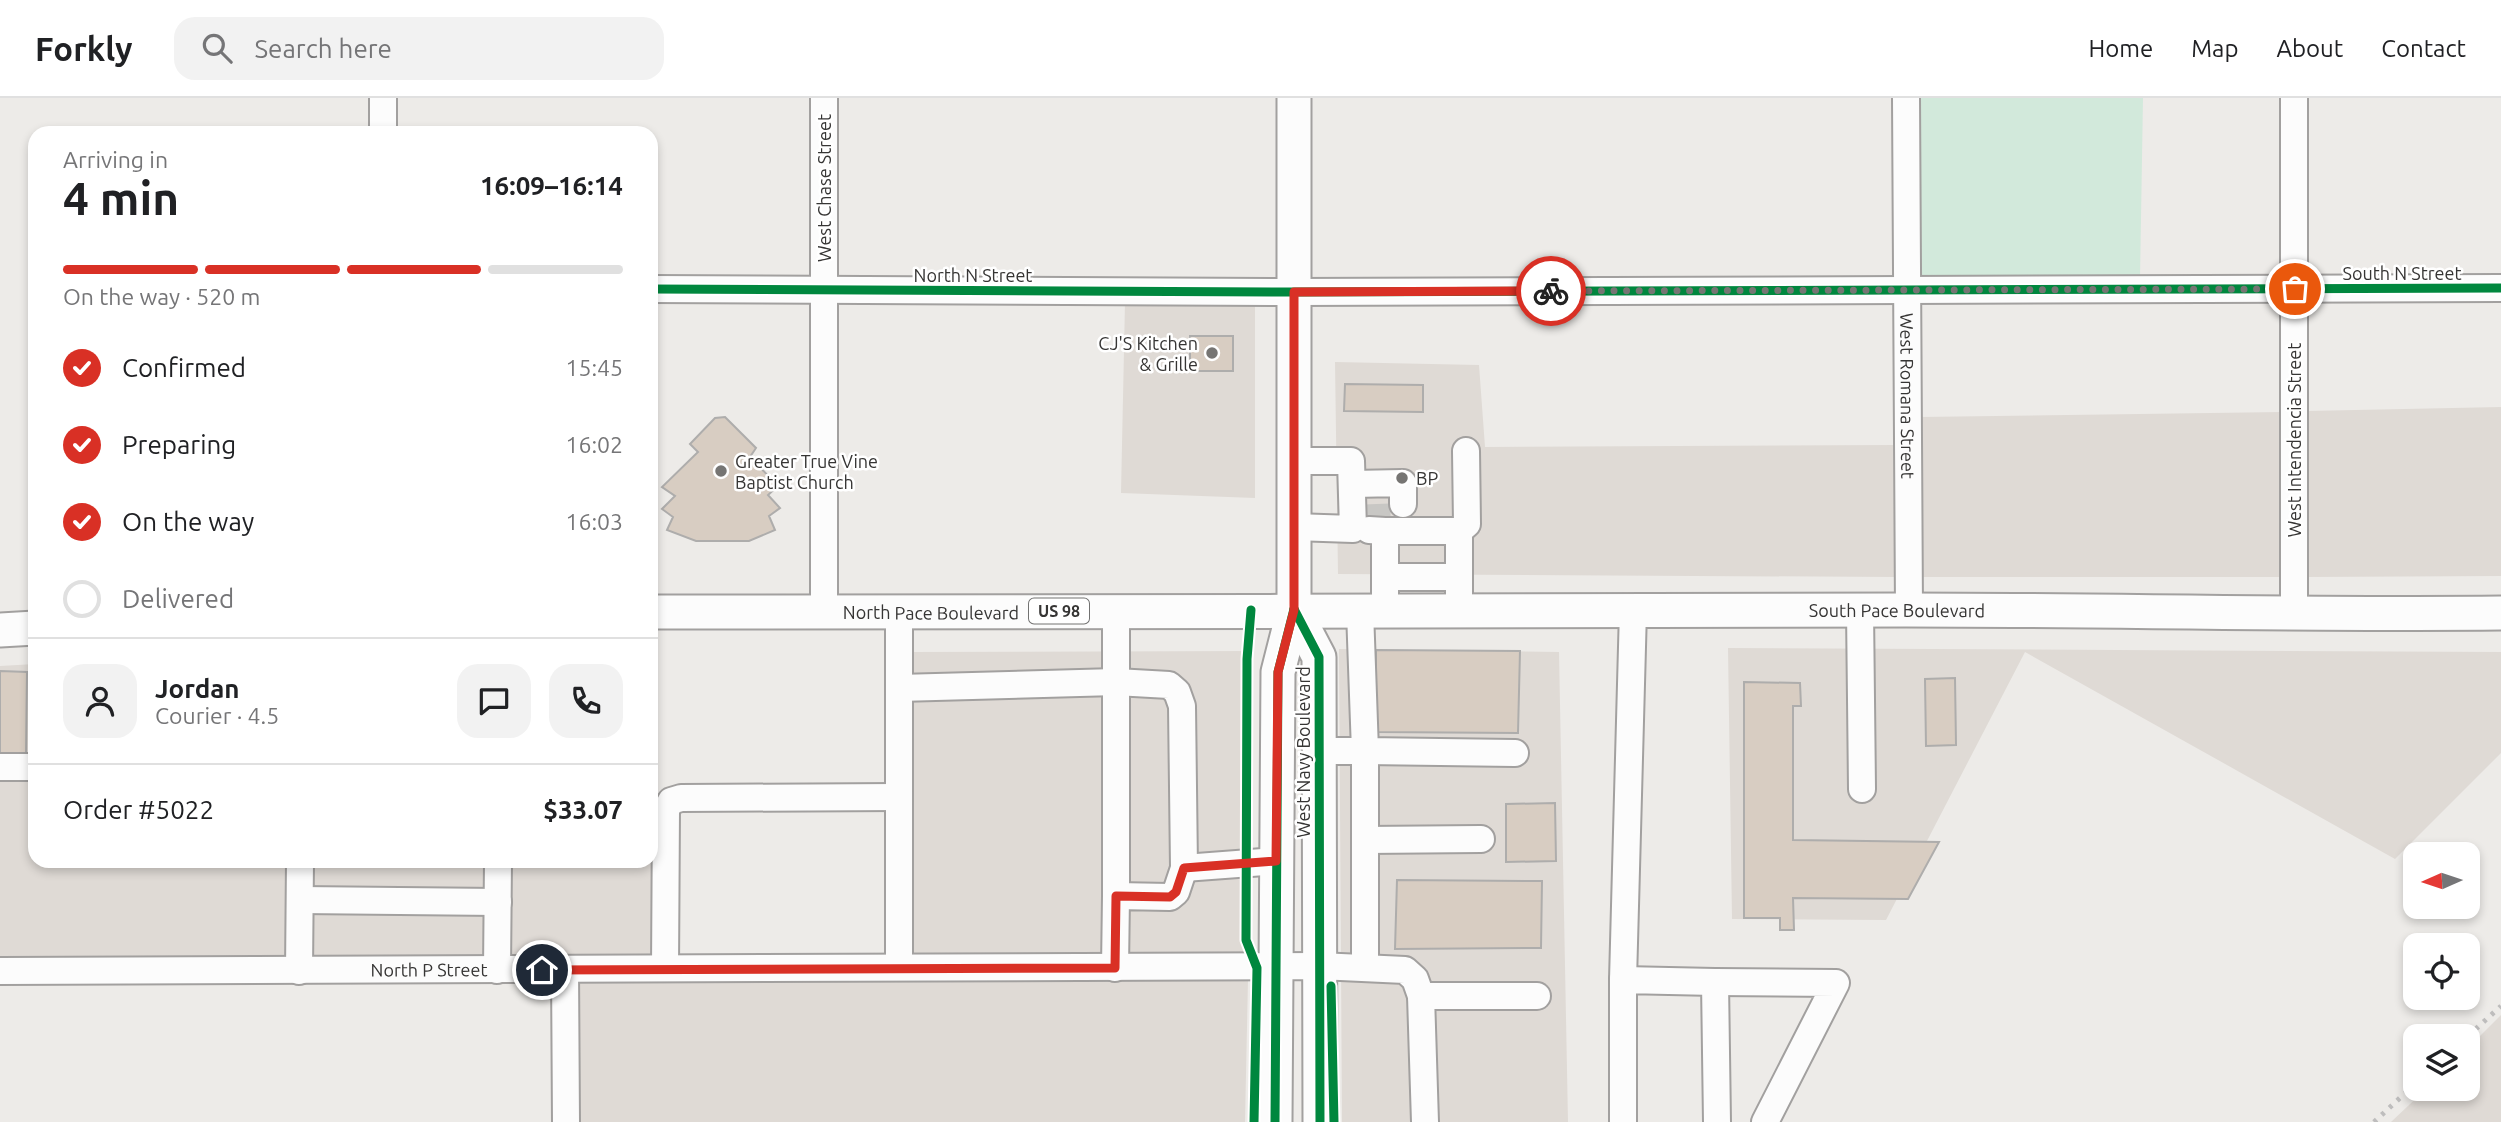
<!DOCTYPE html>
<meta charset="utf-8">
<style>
:root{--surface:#fff;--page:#f2f2f2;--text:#202124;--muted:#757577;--line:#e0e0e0;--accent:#d93025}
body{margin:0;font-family:Ubuntu,sans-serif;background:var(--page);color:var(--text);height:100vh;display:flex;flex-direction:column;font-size:26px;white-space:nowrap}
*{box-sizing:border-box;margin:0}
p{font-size:23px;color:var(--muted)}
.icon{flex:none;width:38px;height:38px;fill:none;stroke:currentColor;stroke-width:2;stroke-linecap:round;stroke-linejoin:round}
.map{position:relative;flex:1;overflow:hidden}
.details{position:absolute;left:28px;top:28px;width:630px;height:742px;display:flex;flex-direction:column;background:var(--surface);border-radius:21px;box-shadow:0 4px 10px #0003}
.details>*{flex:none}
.needle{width:46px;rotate:267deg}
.tools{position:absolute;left:2403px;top:744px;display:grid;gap:14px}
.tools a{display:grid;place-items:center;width:77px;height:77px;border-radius:14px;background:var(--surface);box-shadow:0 4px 10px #0003;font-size:35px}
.pin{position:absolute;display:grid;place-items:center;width:60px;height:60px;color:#fff;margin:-30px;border:4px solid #fff;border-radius:50%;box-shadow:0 2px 7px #0007}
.courier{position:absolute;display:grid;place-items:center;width:70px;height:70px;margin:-35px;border:5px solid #d93025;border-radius:50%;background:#fff;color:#222;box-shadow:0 2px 9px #0007}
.overview em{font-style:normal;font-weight:600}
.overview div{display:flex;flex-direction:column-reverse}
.overview{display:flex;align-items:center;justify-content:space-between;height:119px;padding:0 35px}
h1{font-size:46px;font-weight:600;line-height:52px}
.bar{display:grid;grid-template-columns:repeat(4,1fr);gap:10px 7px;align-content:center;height:84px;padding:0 35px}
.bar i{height:9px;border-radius:5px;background:var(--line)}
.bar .current{background:var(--accent)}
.bar p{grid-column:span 4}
.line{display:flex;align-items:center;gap:18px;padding:0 35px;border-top:2px solid var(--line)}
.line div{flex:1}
.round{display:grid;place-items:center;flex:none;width:74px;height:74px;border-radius:21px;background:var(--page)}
ol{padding:0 35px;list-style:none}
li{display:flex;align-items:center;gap:21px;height:77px}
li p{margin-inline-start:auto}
li .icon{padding:7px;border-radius:50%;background:var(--accent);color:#fff;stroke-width:4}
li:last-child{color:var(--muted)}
li i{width:38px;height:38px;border:4px solid var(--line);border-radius:50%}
header{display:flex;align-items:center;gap:42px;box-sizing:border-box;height:98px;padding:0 35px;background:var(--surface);border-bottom:2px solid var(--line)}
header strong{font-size:33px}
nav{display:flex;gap:38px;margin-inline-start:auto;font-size:24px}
.search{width:490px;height:63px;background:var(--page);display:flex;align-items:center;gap:18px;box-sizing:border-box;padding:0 24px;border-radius:21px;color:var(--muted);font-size:26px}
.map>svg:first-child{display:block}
.built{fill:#dfdad5}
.green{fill:#d2e9db}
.building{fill:#d8cdc2;stroke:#aeadac;stroke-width:2}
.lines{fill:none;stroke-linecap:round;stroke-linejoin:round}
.minor-tunnel{stroke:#c8c7c4;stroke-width:26;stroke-dasharray:26 13;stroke-linecap:butt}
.minor-casing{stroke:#a2a09f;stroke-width:30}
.major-casing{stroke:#a2a09f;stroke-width:37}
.minor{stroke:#fcfcfc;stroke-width:26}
.major{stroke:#fcfcfc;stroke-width:33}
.rail{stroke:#bebdbd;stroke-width:5;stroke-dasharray:3.5 7;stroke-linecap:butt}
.cycleway-casing{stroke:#fff;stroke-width:13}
.cycleway{stroke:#00873e;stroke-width:9}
.done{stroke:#767573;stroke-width:7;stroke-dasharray:0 12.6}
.route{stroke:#d93025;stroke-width:9}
.poi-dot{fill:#767573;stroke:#fff;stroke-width:2.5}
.labels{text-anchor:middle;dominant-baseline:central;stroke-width:5;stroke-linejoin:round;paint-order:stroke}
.shield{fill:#fff;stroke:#727271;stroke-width:2}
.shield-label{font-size:16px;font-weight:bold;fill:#363534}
.street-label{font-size:18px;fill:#363534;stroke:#fff}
.poi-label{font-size:18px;fill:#363534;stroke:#fff;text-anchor:start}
</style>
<header>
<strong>Forkly</strong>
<div class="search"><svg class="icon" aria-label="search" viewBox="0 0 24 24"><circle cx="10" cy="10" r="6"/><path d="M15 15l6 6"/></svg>Search here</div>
<nav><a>Home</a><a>Map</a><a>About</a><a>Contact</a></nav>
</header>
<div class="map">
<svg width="2501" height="1024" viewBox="0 0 2501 1024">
<rect width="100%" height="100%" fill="#edebe8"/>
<g class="built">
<polygon points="1125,204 1255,204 1255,400 1121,395"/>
<polygon points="1335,264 1479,267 1485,349 1895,347 1896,479 1338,476"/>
<polygon points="2501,309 2501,478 2307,479 2307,313"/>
<polygon points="2282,314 2282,479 1921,479 1920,319"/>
<polygon points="1728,550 2501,554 2501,655 2395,761 2025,554 1886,822 1732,821"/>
<polygon points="1339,551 1559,554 1568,1024 1342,1024"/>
<polygon points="651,553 659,860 311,862 313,763 651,763"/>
<polygon points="1253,553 1248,859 912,858 911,554"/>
<polygon points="35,566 35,763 288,763 287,862 0,862 0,568"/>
<polygon points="1248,881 1245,1024 578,1024 578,883"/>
<polygon points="2501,917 2501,1024 2391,1024 2426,991 2468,990 2468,950"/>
</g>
<polygon class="green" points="1918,0 2143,0 2140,181 1919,182"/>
<g class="building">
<rect x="1190" y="238" width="43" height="35"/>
<polygon points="1345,286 1423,287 1423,314 1344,313"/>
<polygon points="725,319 756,350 750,359 778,388 768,397 780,410 769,418 775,432 749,443 696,443 667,432 673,419 662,411 675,398 662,389 698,354 690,346 715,320"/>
<polygon points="1376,552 1520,553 1518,635 1376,634"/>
<polygon points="0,573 27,574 26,656 0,656"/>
<polygon points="1955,580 1956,647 1926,648 1925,581"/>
<polygon points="1744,584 1800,585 1801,608 1793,608 1793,742 1939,744 1908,801 1793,800 1794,832 1780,832 1780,820 1744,820"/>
<polygon points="1555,705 1556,763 1506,764 1506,706"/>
<polygon points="1397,782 1542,783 1541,850 1395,851"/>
</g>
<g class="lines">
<polyline class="minor-tunnel" points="1377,406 1378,427"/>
<defs>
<g id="minor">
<polyline points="383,0 383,35"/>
<path id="s1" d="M 1906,0 L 1909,512"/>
<polyline points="651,191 1294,194 2501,190"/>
<polyline points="1352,386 1403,385 1403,406"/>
<polyline points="1294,429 1353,431 1351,363 1294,363"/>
<polyline points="1369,432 1385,433 1385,513"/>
<polyline points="1385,433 1459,433 1459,513"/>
<polyline points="1459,433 1467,426 1466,353"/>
<polyline points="1385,479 1459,479"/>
<polyline points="1860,512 1862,691"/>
<polyline points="1360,513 1365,653 1515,655"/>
<polyline points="824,515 824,0"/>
<polyline points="899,515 899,869"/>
<polyline points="2294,517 2294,0"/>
<polyline points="899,590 1116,584 1169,587 1177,594 1182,608 1184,770 1176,794 1170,799 1116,798 1115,870"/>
<polyline points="1319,653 1365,653 1365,869"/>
<polyline points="0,669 35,669"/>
<polyline points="1365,742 1481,741"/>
<polyline points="1184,770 1277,763"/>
<polyline points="1116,798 1116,513"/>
<polyline points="300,802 498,804"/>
<polyline points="665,870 666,712 671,703 681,700 899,699"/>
<polyline points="497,872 498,763"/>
<polyline points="565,872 566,1024"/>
<path id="s2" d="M 0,873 L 1319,868 L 1405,872 L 1415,881 L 1421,898 L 1425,1024"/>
<polyline points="299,873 300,763"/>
<polyline points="1623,882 1633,512"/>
<polyline points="1715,884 1836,885 1765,1024"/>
<polyline points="1421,898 1537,898"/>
<polyline points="1623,1024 1623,882 1715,884 1717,1024"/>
</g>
<g id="major">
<polyline points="1294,511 1319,559 1320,1024"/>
<path id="s3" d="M 651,514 C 1069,516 1488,511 1906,512 C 2104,512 2303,517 2501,515"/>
<polyline points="0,532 35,530"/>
<polyline points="1275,1024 1278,574 1294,511 1294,0"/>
</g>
</defs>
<use href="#minor" class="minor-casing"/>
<use href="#major" class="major-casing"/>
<use href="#minor" class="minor"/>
<use href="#major" class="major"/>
<g class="rail">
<polyline points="2468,938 2501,908"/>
<polyline points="2374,1024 2415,986"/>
</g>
<defs>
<g id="cycleway">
<polyline points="651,191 1294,194 2501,190"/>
<polyline points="1294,511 1319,559 1320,1024"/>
<polyline points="1251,512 1247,561 1246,842 1257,870 1254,1024"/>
<polyline points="1331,888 1334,1024"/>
<polyline points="1275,1024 1278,574 1294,511"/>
</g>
</defs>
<use href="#cycleway" class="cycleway-casing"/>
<use href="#cycleway" class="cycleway"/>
</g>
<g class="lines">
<polyline class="done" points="1551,193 2295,191"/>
<polyline class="route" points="542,872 1115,870 1116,798 1170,799 1176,794 1184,770 1276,763 1278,574 1294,512 1294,194 1551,193"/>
</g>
<g class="poi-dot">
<circle cx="1212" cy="255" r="7"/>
<circle cx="721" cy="373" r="7"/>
<circle cx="1402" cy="380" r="7"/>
</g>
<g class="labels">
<rect class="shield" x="1029" y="500.5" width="60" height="25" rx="5"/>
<g class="shield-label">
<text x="1059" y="513">US 98</text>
</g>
<g class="street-label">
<text transform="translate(824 90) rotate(-90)">West Chase Street</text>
<text x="2402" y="175">South N Street</text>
<text x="973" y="177">North N Street</text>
<text stroke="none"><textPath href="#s1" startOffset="298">West Romana Street</textPath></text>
<text transform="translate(2294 342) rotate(-90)">West Intendencia Street</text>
<text stroke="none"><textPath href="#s3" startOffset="1246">South Pace Boulevard</textPath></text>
<text stroke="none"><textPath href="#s3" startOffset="280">North Pace Boulevard</textPath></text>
<text transform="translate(1303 654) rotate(-90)">West Navy Boulevard</text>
<text stroke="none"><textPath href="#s2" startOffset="429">North P Street</textPath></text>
</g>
<g class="poi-label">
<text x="1198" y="245" text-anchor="end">CJ'S Kitchen<tspan x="1198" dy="21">&amp; Grille</tspan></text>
<text x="735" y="363">Greater True Vine<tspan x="735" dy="21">Baptist Church</tspan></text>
<text x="1416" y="380">BP</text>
</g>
</g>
</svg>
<div class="tools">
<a><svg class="needle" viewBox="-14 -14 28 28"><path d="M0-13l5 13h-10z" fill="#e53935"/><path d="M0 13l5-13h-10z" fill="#757577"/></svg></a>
<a><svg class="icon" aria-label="locate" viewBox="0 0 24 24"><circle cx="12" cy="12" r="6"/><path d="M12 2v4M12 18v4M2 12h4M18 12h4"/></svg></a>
<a><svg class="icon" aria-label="layers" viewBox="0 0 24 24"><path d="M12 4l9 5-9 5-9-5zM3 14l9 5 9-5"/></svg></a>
</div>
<div class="pin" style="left:2295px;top:191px;background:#ea580c"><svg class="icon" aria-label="bag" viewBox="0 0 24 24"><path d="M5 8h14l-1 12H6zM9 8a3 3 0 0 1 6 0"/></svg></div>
<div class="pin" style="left:542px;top:872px;background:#1f2937"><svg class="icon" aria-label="home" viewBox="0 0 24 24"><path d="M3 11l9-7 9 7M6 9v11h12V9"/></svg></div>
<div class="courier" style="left:1551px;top:193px"><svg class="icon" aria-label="bike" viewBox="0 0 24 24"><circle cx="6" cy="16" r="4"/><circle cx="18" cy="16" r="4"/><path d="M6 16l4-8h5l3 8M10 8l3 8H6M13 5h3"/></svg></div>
<section class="details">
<div class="overview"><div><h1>4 min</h1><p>Arriving in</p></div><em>16:09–16:14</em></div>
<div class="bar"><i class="current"></i><i class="current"></i><i class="current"></i><i></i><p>On the way · 520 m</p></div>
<ol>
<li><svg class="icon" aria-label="check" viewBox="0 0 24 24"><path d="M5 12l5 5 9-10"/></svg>Confirmed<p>15:45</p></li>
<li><svg class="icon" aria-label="check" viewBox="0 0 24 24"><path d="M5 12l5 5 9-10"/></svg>Preparing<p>16:02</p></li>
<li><svg class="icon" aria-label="check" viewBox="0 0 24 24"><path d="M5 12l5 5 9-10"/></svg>On the way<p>16:03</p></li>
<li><i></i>Delivered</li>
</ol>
<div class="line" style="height:126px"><a class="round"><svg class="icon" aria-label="person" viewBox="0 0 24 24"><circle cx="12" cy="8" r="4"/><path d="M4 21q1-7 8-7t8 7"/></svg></a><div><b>Jordan</b><p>Courier · 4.5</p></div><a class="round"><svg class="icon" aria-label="chat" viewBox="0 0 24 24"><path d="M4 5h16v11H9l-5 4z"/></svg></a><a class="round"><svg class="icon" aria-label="phone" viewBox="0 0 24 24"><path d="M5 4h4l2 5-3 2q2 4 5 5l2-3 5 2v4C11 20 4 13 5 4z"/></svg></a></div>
<div class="line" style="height:91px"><div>Order #5022</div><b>$33.07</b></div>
</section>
</div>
